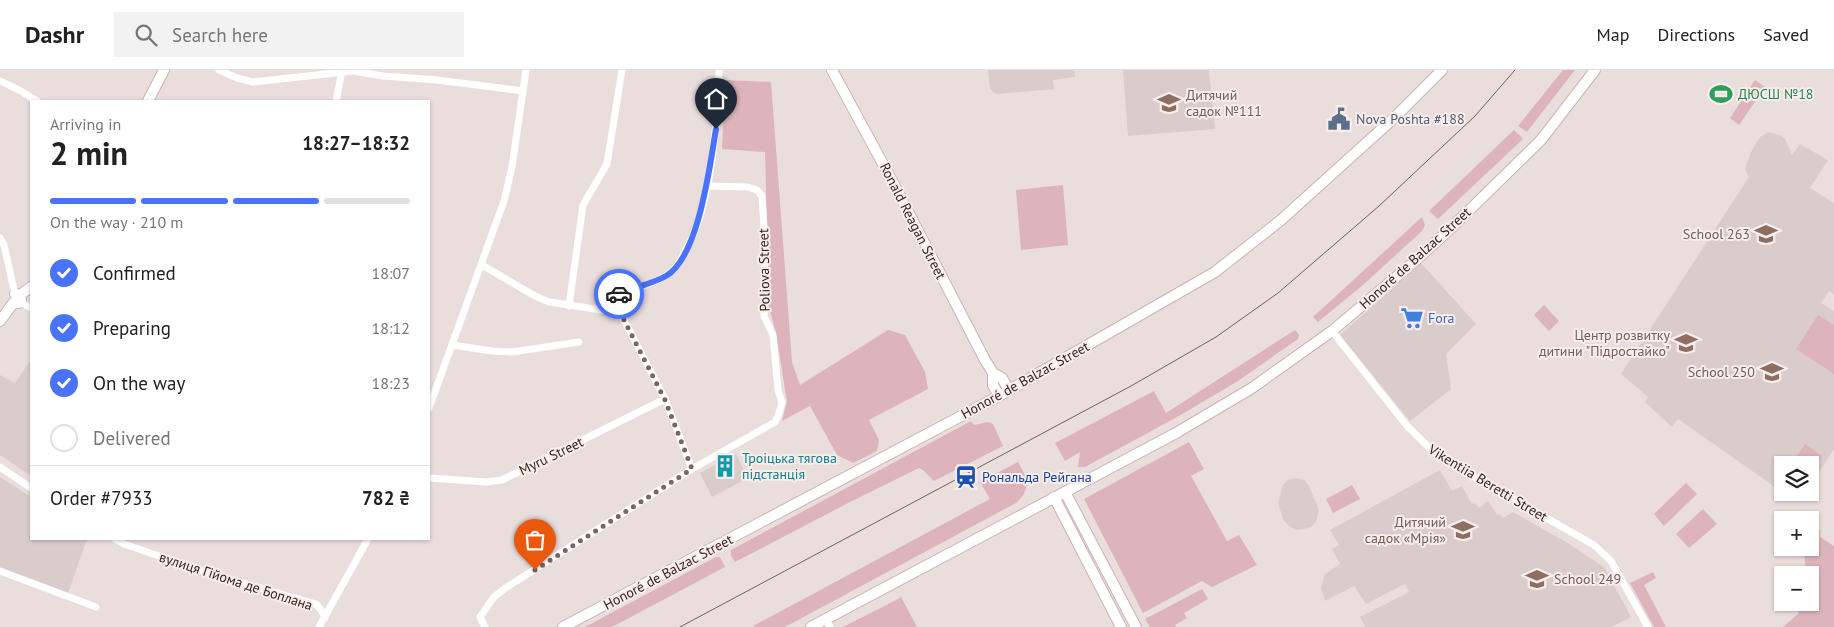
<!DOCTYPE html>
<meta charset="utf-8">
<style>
:root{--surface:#fff;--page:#f2f2f2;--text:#222;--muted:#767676;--line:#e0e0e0;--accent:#4973fc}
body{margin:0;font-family:"PT Sans",sans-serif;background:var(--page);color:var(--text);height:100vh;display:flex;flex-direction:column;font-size:19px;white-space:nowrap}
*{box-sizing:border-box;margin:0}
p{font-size:16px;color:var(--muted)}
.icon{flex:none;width:28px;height:28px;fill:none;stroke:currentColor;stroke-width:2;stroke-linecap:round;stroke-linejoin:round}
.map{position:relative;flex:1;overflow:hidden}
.panel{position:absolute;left:30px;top:30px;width:400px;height:440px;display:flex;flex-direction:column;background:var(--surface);border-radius:0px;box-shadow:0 1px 4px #0004}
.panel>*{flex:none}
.tools{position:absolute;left:1774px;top:386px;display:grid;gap:10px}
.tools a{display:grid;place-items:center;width:45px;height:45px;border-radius:0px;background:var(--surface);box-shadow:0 1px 4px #0004;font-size:25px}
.pin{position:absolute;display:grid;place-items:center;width:42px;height:42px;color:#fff;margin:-51px -21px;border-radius:50% 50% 50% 0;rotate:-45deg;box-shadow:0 0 5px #0007}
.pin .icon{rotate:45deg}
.courier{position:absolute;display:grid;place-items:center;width:50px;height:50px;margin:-25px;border:4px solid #4973fc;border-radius:50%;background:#fff;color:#222;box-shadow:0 1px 6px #0007}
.headline em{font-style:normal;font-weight:700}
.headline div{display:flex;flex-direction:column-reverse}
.headline{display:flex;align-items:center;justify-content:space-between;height:85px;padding:0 20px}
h1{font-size:32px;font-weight:700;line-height:38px}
.bar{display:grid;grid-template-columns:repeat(4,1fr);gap:8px 5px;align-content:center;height:60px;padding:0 20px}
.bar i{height:6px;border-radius:4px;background:var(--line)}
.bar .active{background:var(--accent)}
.bar p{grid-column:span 4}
.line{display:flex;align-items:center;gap:12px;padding:0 20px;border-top:1px solid var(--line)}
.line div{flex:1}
ol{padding:0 20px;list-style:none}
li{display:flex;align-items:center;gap:15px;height:55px}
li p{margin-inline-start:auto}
li .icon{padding:5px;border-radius:50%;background:var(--accent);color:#fff;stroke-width:4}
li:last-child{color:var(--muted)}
li i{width:28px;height:28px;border:2px solid var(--line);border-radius:50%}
header{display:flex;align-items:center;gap:30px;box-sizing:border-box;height:70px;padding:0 25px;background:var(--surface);border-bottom:1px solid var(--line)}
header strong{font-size:24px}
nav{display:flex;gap:28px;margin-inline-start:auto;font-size:18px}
.search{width:350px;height:45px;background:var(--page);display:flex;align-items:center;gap:12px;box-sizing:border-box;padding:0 18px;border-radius:0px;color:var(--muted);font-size:19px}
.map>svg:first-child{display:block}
.built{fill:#dacccb}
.green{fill:#ddb4bc}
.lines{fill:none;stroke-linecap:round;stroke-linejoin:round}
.secondary-casing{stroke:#cbb4af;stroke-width:12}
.street{stroke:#fff;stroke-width:7}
.secondary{stroke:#fff;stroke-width:10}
.tram{stroke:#775f57;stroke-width:1}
.done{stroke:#786661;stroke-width:5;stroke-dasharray:0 9}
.route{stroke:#4973fc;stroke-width:6}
.labels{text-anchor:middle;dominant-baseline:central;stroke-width:4;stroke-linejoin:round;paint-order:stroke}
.leisure-label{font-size:14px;fill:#27864d;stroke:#f7eded;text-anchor:start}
.education-label{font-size:14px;fill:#785e54;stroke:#f7eded;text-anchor:end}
.service-label{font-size:14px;fill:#4e5e75;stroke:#f7eded;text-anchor:start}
.street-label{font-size:14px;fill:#3a251e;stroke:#f7eded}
.shop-label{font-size:14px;fill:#366cbe;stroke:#f7eded;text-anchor:start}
.culture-label{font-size:14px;fill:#0d838f;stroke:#f7eded;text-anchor:start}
.transit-label{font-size:14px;fill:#164399;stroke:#f7eded;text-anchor:start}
</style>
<header>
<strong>Dashr</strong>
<div class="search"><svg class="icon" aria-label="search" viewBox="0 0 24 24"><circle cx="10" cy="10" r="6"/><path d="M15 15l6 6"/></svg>Search here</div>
<nav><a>Map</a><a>Directions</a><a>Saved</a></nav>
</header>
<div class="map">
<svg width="1834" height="557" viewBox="0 0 1834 557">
<rect width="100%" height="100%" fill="#eadedd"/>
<g class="built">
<polygon points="988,0 1074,0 1075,7 1053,10 1054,19 996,24 990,19"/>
<polygon points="1123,0 1209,0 1215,59 1128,66"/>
<polygon points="1769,62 1782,66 1785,69 1792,85 1800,74 1828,90 1810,118 1834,133 1834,224 1829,221 1821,233 1834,241 1834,379 1810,416 1810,395 1782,395 1782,422 1678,349 1672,357 1645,332 1648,327 1621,304 1749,107 1745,99 1751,82 1760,67"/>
<polygon points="1421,193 1476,254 1446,284 1451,319 1410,351 1340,265"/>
<polygon points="30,291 31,291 31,406 0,385 0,305 15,313"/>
<polygon points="736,384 748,408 712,427 700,403"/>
<polygon points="1440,400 1452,421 1462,416 1472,434 1475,433 1479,438 1488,431 1497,445 1500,444 1503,448 1513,442 1566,472 1604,497 1631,547 1611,557 1365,557 1360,547 1409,522 1405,514 1366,534 1354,516 1325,531 1321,518 1325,504 1340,494 1332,479 1339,475 1330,460"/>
<polygon points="0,407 31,427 31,469 87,469 68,523 0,499"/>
<polygon points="1295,408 1304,410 1309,416 1319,440 1316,452 1311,457 1304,459 1297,460 1290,457 1283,449 1278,433 1283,415 1288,410"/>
</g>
<g class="green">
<polygon points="1563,0 1575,0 1527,62 1518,56"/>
<polygon points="725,10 771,12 792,292 800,315 888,260 905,265 925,302 928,319 869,350 879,370 877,381 853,393 837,385 810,336 782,351 787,332 776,263 769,237 765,82 722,79"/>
<polygon points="1755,10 1765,17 1739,55 1730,48"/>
<polygon points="1514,60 1523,69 1438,149 1429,141"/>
<polygon points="1063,115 1068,175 1021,180 1016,120"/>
<polygon points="1422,147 1425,155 1422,161 1363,215 1318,252 1313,247"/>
<polygon points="1544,235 1559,251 1549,261 1534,245"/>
<polygon points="1818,245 1834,255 1834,304 1796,279"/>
<polygon points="1295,260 1299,265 1298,269 1238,311 1179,346 1085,397 1078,397 1080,382 1065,391 1055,373 1154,321 1166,343"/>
<polygon points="971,351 974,355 988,352 993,354 1003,376 934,411 923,400 919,398 852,431 735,492 731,486 731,480"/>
<polygon points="1189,372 1204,399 1191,406 1227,471 1239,465 1257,495 1212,517 1202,511 1143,543 1084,429"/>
<polygon points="1805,374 1822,386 1810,403 1810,395 1791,395"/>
<path d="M 1018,392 C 1028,409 1032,418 1016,433 L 785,557 L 754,557 L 753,556 L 990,429 L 980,412 Z"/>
<polygon points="1686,413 1697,424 1664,456 1654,444"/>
<polygon points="1352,415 1360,429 1333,443 1326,429"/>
<polygon points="1703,439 1717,454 1689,478 1676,464"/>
<polygon points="1810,453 1820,460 1820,467 1834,476 1834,557 1783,557 1799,543 1790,533 1810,532 1810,505 1806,505 1804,478 1810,478"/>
<polygon points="716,487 720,487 725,497 612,557 585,557"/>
<polygon points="1653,502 1656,508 1644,515 1666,557 1654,557 1630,513"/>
<polygon points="1202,519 1208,529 1184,543 1187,548 1175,555 1176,557 1150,557 1145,549"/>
<polygon points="901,527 917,557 843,557 898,529"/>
</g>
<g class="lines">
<defs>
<g id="secondary">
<polyline points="832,0 889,105 985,290 993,303 1002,308 1009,320"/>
<polyline points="148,31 164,0"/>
<polyline points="15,224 20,225 31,217"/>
<polyline points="0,251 14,232 19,233 21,231 20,225"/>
<polyline points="993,303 993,315 999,326"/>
<polyline points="1065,422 1136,557"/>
<polyline points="1054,427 1121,557"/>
<polyline points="563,557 999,326 1215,202 1281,150 1322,113 1394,48 1442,0"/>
<polyline points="811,557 1176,363 1252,318 1332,261 1415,191 1449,160 1541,70 1595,0"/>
</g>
</defs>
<use href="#secondary" class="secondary-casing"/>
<g class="street">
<polyline points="219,0 237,8 253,12 353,1 383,6 437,10 523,21"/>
<polyline points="0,11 19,20 37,31"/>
<polyline points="336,31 342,1"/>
<polyline points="0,168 4,175 15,224"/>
<polyline points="482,195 535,226 549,232 614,242 622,246 665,329 692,399"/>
<polyline points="20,232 31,238"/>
<polyline points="569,236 583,135 607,94 622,0"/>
<path d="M 614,242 L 616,226 C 633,218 659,213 672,201 C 677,197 680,191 683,185 C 713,135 716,58 719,0"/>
<polyline points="1332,261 1408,357 1439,387 1594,475 1611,491 1648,557"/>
<polyline points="452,275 492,281 512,282 579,272"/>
<polyline points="429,338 504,131 512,97 526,0"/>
<polyline points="0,397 31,418"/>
<polyline points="429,408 486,412 502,410 665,329"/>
<polyline points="115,469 124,474 211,504 316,534 321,540 325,548"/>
<polyline points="0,501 96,537"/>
<polyline points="826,549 830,557"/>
<polyline points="319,557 368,469"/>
<polyline points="485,557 480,547 494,527 504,519 692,399 775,352 778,346 782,333 778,320 773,265 764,246 765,173 762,126 757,120 748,117 707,116"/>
</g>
<use href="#secondary" class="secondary"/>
<polyline class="tram" points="680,557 1131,316 1216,267 1278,223 1379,136 1475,46 1515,0"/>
</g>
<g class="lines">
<polyline class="done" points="535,500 692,399 665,330 622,246 614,242 616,226 619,224"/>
<path class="route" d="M 619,224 C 634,217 652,214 666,206 C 699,187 710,94 716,59"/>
</g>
<defs>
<symbol id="stadium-bare" viewBox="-9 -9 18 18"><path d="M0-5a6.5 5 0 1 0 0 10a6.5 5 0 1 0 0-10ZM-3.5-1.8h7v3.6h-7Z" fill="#2e9e5b" stroke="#f7eded" stroke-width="2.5" paint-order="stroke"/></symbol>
<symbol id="school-bare" viewBox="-9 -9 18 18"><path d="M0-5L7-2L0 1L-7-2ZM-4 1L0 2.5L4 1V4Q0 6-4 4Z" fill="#8d6e63" stroke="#f7eded" stroke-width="2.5" paint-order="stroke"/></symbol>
<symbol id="civic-bare" viewBox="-9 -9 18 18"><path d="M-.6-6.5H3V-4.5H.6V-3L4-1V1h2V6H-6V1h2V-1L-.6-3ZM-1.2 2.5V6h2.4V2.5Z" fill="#5c6f8a" stroke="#f7eded" stroke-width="2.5" paint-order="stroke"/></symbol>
<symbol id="supermarket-bare" viewBox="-9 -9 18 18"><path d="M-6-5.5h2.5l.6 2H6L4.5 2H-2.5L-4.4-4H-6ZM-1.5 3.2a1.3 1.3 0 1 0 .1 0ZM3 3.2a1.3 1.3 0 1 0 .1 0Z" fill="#3f7fe0" stroke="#f7eded" stroke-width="2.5" paint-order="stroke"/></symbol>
<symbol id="building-bare" viewBox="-9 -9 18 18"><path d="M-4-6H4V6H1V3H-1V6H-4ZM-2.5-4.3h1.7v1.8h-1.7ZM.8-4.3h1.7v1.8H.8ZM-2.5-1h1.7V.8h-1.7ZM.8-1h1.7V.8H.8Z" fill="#0f9aa8" stroke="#f7eded" stroke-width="2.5" paint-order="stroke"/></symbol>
<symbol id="station-bare" viewBox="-9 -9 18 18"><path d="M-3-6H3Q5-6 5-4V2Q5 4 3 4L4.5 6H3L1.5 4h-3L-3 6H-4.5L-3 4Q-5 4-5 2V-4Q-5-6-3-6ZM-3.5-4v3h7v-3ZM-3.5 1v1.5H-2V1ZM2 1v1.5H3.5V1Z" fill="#1a4fb4" stroke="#f7eded" stroke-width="2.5" paint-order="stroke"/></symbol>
</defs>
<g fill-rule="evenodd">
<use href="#stadium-bare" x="1705" y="8" width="32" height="32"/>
<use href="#school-bare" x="1153" y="17" width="32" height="32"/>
<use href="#civic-bare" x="1323" y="33" width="32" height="32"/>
<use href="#school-bare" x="1750" y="148" width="32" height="32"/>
<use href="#supermarket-bare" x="1396" y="232" width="32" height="32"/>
<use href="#school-bare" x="1670" y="257" width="32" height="32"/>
<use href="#school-bare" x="1756" y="286" width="32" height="32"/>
<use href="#building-bare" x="709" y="380" width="32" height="32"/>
<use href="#station-bare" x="950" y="391" width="32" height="32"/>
<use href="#school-bare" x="1447" y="444" width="32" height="32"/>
<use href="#school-bare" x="1521" y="493" width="32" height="32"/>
</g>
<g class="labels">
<g class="leisure-label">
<text x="1738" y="24">ДЮСШ №18</text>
</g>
<g class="education-label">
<text x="1186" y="25" text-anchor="start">Дитячий<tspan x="1186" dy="16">садок №111</tspan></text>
<text x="1750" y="164">School 263</text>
<text x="1670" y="265">Центр розвитку<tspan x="1670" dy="16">дитини "Підростайко"</tspan></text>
<text x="1755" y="302">School 250</text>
<text x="1446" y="452">Дитячий<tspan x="1446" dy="16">садок «Мрія»</tspan></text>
<text x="1554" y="509" text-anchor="start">School 249</text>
</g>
<g class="service-label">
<text x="1356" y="49">Nova Poshta #188</text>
</g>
<g class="street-label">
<text transform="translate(913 151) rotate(63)">Ronald Reagan Street</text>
<text transform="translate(1415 188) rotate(-42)">Honoré de Balzac Street</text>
<text transform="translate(764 200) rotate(-91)">Poliova Street</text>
<text transform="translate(1025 310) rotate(-29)">Honoré de Balzac Street</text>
<text transform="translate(551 386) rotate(-26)">Myru Street</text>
<text transform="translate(1488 413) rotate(31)">Vikentiia Beretti Street</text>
<text transform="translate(668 502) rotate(-28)">Honoré de Balzac Street</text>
<text transform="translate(236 511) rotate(18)">вулиця Гійома де Боплана</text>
</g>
<g class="shop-label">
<text x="1428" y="248">Fora</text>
</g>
<g class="culture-label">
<text x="742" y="388">Троiцька тягова<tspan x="742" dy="16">пiдстанцiя</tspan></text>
</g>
<g class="transit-label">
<text x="982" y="407">Рональда Рейгана</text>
</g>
</g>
</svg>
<div class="tools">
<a><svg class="icon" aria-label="layers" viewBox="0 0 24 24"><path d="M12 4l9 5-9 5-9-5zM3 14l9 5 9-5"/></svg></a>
<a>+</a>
<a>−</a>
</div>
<div class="pin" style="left:535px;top:500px;background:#ea580c"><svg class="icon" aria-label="bag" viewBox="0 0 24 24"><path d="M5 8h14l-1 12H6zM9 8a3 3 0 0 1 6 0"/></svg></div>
<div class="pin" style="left:716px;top:59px;background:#1f2937"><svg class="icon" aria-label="home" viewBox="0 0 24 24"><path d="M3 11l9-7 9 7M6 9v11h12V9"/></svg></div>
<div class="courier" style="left:619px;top:224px"><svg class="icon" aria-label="car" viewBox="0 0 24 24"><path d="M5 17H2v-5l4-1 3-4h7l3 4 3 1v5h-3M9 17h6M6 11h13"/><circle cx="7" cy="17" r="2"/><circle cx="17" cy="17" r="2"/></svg></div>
<section class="panel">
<div class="headline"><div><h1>2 min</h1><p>Arriving in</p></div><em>18:27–18:32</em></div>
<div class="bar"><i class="active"></i><i class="active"></i><i class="active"></i><i></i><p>On the way · 210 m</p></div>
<ol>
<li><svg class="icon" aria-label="check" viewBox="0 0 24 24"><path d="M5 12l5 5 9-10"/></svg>Confirmed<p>18:07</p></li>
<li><svg class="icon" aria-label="check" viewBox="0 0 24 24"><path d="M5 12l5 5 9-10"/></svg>Preparing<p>18:12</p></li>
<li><svg class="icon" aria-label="check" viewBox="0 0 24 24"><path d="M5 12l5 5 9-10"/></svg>On the way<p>18:23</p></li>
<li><i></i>Delivered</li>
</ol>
<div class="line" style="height:65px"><div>Order #7933</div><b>782 ₴</b></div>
</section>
</div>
